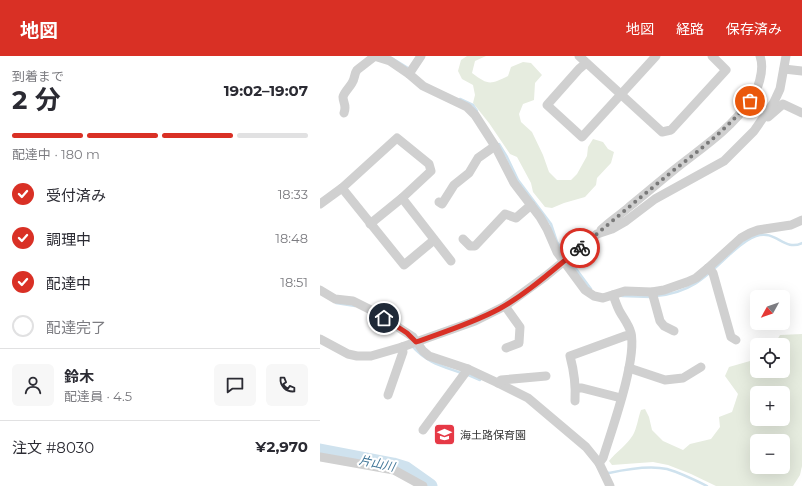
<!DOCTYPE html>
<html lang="ja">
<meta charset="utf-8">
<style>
:root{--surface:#fff;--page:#f7f7f7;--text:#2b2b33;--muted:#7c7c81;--line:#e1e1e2;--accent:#d93025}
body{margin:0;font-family:Montserrat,"Noto Sans JP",sans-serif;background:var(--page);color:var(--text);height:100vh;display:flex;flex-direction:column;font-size:15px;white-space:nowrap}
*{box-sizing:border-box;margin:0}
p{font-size:13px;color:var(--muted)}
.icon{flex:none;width:22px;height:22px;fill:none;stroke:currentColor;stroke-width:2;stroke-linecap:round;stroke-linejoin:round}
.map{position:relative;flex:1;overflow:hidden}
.details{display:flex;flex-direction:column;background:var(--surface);width:320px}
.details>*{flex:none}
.needle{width:26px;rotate:230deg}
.tools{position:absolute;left:430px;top:234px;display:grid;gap:8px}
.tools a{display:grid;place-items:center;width:40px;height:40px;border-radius:6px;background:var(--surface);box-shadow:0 4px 16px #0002;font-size:20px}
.pin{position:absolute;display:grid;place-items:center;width:34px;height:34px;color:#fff;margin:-17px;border:2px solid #fff;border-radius:50%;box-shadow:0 1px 4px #0007}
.courier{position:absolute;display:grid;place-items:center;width:40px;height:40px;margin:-20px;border:3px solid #d93025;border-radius:50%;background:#fff;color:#222;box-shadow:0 1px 5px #0007}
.overview em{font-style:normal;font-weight:700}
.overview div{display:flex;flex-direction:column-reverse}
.overview{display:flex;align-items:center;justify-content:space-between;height:68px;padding:0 12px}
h1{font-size:26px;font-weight:700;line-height:30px}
.bar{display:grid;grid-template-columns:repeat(4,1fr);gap:6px 4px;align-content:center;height:48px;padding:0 12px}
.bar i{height:5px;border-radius:3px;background:var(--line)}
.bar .active{background:var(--accent)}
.bar p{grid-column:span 4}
.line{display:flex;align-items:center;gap:10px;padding:0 12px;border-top:1px solid var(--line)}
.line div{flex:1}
.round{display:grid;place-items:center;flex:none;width:42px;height:42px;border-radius:6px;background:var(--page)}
ol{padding:0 12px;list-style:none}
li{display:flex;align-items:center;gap:12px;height:44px}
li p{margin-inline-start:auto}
li .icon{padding:4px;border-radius:50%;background:var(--accent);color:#fff;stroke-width:4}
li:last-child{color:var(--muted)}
li i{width:22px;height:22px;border:2px solid var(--line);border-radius:50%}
header{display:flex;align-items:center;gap:24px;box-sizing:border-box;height:56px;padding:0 20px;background:var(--accent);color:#fff}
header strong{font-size:19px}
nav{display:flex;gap:22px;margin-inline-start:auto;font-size:14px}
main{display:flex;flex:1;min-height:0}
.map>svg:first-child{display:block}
.green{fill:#e6ecdf;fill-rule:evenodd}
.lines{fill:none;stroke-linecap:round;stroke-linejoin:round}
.stream{stroke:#cfe2ee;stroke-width:2.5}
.river{stroke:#cfe2ee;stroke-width:15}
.street{stroke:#d0d0d0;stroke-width:9}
.done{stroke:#7a7a7a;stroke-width:4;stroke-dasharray:0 7.2}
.route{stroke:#d93025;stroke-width:5}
.labels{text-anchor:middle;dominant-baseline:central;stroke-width:4;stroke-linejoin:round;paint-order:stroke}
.poi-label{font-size:11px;fill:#333;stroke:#fff;text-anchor:start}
.water-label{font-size:12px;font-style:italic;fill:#3f7597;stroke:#fff}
</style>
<header>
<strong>地図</strong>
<nav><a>地図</a><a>経路</a><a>保存済み</a></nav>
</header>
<main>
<section class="details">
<div class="overview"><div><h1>2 分</h1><p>到着まで</p></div><em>19:02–19:07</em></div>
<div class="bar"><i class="active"></i><i class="active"></i><i class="active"></i><i></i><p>配達中 · 180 m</p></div>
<ol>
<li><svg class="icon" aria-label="check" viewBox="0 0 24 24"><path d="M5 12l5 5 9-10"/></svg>受付済み<p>18:33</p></li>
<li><svg class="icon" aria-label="check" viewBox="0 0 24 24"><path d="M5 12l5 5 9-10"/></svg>調理中<p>18:48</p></li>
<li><svg class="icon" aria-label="check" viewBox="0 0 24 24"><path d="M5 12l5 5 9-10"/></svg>配達中<p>18:51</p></li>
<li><i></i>配達完了</li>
</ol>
<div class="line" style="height:72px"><a class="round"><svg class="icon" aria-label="person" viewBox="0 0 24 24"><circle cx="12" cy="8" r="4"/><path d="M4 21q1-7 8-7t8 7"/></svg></a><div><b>鈴木</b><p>配達員 · 4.5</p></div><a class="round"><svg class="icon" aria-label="chat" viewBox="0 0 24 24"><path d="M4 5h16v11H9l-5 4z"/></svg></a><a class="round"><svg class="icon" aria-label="phone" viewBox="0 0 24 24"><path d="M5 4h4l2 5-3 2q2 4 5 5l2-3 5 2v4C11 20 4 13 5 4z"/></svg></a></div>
<div class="line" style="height:52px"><div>注文 #8030</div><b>¥2,970</b></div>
</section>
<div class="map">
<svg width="482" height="430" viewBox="0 0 482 430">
<rect width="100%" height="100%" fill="#fff"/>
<g class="green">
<path d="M 147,0 L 166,0 L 155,5 L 152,17 C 168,29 170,29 188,20 L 191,11 L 203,6 L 211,7 L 222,19 L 215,27 L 214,44 L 203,48 L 199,58 L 201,66 L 212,76 L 223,99 L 229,116 L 237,124 L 251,124 L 257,118 L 267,100 L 268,91 L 273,83 L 283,86 L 288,93 L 294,96 L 291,107 L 277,122 L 276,129 L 265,141 L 244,147 L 232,152 L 225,151 L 213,136 L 211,127 L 197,101 L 190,98 L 169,67 L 153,47 L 155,39 L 153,29 L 142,23 L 138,15 L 141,4 Z"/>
<path d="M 482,278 L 482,410 L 480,419 L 473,430 L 396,430 L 371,418 L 348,409 L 333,406 L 292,409 L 289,405 C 296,396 307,389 313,379 C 317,372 318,362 321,354 L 325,353 L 329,361 L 332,374 L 343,385 L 363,394 L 370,388 L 391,383 L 400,371 L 399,361 L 412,356 L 418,338 L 405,320 L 409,311 L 437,303 L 437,315 L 463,315 L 463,289 L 454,289 L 460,279 ZM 437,337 L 463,337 L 463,363 L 437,363 ZM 437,385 L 463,385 L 463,411 L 437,411 Z"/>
</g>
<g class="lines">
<g class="stream">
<polyline points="70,1 88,12"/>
<polyline points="140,43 153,49 157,55"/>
<polyline points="179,88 187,101 198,124 231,168 237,186 245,198 271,233"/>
<polyline points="302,240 331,241"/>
<path d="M 336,240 C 370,237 385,222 409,199 C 417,192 426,183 436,180 C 456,173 464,196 482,187"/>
<polyline points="16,247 35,250"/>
<path d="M 92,290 C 107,307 122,310 141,317"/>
<polyline points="146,318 160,324"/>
<path d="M 287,416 L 289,417 C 307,413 329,409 347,413 C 361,417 375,424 387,430"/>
</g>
<polyline class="river" points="0,395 73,409 86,413 110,430"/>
<g class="street">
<polyline points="54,0 70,5 89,18 103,30 147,51 155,59 175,90 194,127 220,161 227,173 237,196 265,234 274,240 283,242 305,235 332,236 344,234 367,226 376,222 388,212 421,182 430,177 438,174 471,169 482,164"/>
<polyline points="259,0 342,76 351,74 406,14 392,0"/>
<polyline points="266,7 259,13 227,49 262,81 336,0"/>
<polyline points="464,13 482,15"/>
<polyline points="89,18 101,0"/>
<path d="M 24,57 C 27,49 23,47 23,41 C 24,36 30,31 32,27 C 35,23 34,18 37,14 L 55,0"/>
<polyline points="448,61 463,48 482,57"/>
<polyline points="22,132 84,209 114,184"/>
<polyline points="119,146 122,148 134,129 149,117 158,102 175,90"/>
<polyline points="0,148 22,132 77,82 109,108 111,115 82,142"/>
<polyline points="50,168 82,142 131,205"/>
<path d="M 281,174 C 289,166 300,159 309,151 C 324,139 339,126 354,114 C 380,93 410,74 429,46 C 438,35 445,14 440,0"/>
<polyline points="143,183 150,190 155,190 185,158 196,162 211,149"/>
<polyline points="388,212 393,217 411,281 416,284"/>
<polyline points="0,234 15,243 33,245 53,255 87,277 93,281 103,295 109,300 148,313 178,327 208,342 266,391 279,407 290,430"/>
<polyline points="332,236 340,265 344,270 354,275"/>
<polyline points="185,250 200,271 199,287 186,292"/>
<polyline points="0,283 28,298 37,300 51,300 82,291 155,265 185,250 226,220 277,178 292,173 306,165 335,143 404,105 434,75 454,46 460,33 466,0"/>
<polyline points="309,312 345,324 363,322 381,311"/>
<polyline points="178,327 181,324 226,320"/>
<polyline points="256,332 262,332 301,342"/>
<polyline points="68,339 83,296 82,291"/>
<path d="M 255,345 C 256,329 254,315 250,300 L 305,280 L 311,279"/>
<polyline points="103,374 148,313"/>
<polyline points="0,401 74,414 103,430"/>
<path d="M 279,407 L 283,402 C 292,373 317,304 311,277 C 309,269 304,263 300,256 C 297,251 295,244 293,239"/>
</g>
</g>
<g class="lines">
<path class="done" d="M 260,192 C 291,166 322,140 354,114 C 381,93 408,72 430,45"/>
<path class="route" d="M 64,262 L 87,277 L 96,286 C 124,276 153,267 179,253 C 207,238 235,212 260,192"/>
</g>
<defs>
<symbol id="school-square" viewBox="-11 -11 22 22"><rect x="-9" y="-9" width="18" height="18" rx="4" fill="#e63946" stroke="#fff"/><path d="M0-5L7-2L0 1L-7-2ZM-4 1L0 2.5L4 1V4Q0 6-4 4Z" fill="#fff"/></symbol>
</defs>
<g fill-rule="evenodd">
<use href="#school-square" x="112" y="366" width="25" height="25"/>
</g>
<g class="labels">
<g class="poi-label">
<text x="140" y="379">海土路保育園</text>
</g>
<g class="water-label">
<text transform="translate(57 407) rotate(12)">片山川</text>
</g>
</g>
</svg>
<div class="tools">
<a><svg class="needle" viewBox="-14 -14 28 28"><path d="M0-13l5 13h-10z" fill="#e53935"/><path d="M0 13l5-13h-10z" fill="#7c7c81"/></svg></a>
<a><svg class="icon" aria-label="locate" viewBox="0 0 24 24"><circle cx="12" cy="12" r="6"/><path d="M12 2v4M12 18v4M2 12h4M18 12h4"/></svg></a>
<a>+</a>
<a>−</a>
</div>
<div class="pin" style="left:430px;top:45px;background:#ea580c"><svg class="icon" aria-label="bag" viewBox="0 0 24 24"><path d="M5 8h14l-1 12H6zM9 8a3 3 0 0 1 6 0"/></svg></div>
<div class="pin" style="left:64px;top:262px;background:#1f2937"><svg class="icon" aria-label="home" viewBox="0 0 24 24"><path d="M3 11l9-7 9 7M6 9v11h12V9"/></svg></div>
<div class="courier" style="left:260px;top:192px"><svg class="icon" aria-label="bike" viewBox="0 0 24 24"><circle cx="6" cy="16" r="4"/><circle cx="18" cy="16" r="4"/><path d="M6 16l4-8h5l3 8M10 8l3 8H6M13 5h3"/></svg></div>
</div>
</main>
